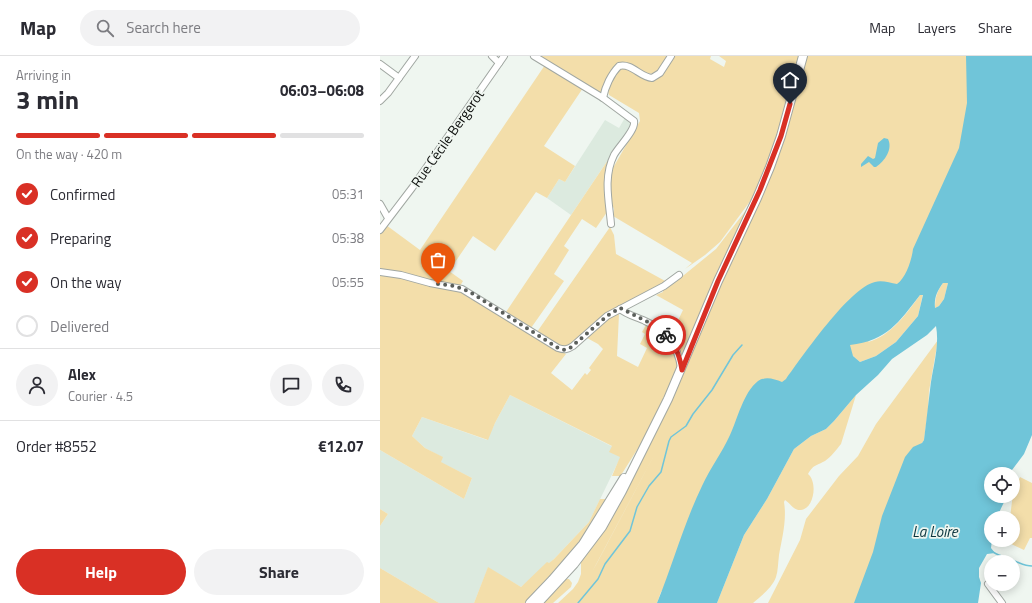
<!DOCTYPE html>
<meta charset="utf-8">
<style>
:root{--surface:#fff;--page:#f2f2f3;--text:#2b2b33;--muted:#7c7c81;--line:#e1e1e2;--accent:#d93025}
body{margin:0;font-family:"Titillium Web",sans-serif;background:var(--page);color:var(--text);height:100vh;display:flex;flex-direction:column;font-size:15px;white-space:nowrap}
*{box-sizing:border-box;margin:0}
p{font-size:13px;color:var(--muted)}
.icon{flex:none;width:22px;height:22px;fill:none;stroke:currentColor;stroke-width:2;stroke-linecap:round;stroke-linejoin:round}
.map{position:relative;flex:1;overflow:hidden}
.panel{display:flex;flex-direction:column;background:var(--surface);width:380px}
.panel>*{flex:none}
.tools{position:absolute;left:604px;top:411px;display:grid;gap:8px}
.tools a{display:grid;place-items:center;width:36px;height:36px;border-radius:50%;background:var(--surface);box-shadow:0 2px 10px #0003;font-size:20px}
.pin{position:absolute;display:grid;place-items:center;width:34px;height:34px;color:#fff;margin:-41px -17px;border-radius:50% 50% 50% 0;rotate:-45deg;box-shadow:0 0 4px #0007}
.pin .icon{rotate:45deg}
.courier{position:absolute;display:grid;place-items:center;width:40px;height:40px;margin:-20px;border:3px solid #d93025;border-radius:50%;background:#fff;color:#222;box-shadow:0 1px 5px #0007}
.headline em{font-style:normal;font-weight:700}
.headline div{display:flex;flex-direction:column-reverse}
.headline{display:flex;align-items:center;justify-content:space-between;height:68px;padding:0 16px}
h1{font-size:26px;font-weight:700;line-height:30px}
.bar{display:grid;grid-template-columns:repeat(4,1fr);gap:6px 4px;align-content:center;height:48px;padding:0 16px}
.bar i{height:5px;border-radius:3px;background:var(--line)}
.bar .selected{background:var(--accent)}
.bar p{grid-column:span 4}
.line{display:flex;align-items:center;gap:10px;padding:0 16px;border-top:1px solid var(--line)}
.line div{flex:1}
.round{display:grid;place-items:center;flex:none;width:42px;height:42px;border-radius:21px;background:var(--page)}
ol{padding:0 16px;list-style:none}
li{display:flex;align-items:center;gap:12px;height:44px}
li p{margin-inline-start:auto}
li .icon{padding:4px;border-radius:50%;background:var(--accent);color:#fff;stroke-width:4}
li:last-child{color:var(--muted)}
li i{width:22px;height:22px;border:2px solid var(--line);border-radius:50%}
.cta{display:flex;gap:8px;margin-top:auto;padding:8px 16px}
.cta a{flex:1;height:46px;border-radius:24px;background:var(--accent);color:#fff;font-size:16px;font-weight:700;line-height:46px;text-align:center}
.cta a+a{background:var(--page);color:var(--text)}
header{display:flex;align-items:center;gap:24px;box-sizing:border-box;height:56px;padding:0 20px;background:var(--surface);border-bottom:1px solid var(--line)}
header strong{font-size:19px}
nav{display:flex;gap:22px;margin-inline-start:auto;font-size:14px}
.search{width:280px;height:36px;background:var(--page);display:flex;align-items:center;gap:10px;box-sizing:border-box;padding:0 14px;border-radius:22px;color:var(--muted);font-size:15px}
main{display:flex;flex:1;min-height:0}
.map>svg:first-child{display:block}
.built{fill:#dceadf}
.green{fill:#f3deaa;fill-rule:evenodd}
.water{fill:#70c5d9;fill-rule:evenodd}
.lines{fill:none;stroke-linecap:round;stroke-linejoin:round}
.stream{stroke:#70c5d9;stroke-width:1.5}
.minor-casing{stroke:#a1a7a2;stroke-width:8}
.secondary-casing{stroke:#a1a7a2;stroke-width:10}
.minor{stroke:#fff;stroke-width:6}
.secondary{stroke:#fff;stroke-width:8}
.done{stroke:#5b5f5b;stroke-width:4;stroke-dasharray:0 7.2}
.route{stroke:#d93025;stroke-width:5}
.labels{text-anchor:middle;dominant-baseline:central;stroke-width:3.5;stroke-linejoin:round;paint-order:stroke}
.street-label{font-size:14px;fill:#0b0d0b;stroke:#eff6f0}
.water-label{font-size:15px;font-style:italic;fill:#09333c;stroke:#eff6f0}
</style>
<header>
<strong>Map</strong>
<div class="search"><svg class="icon" aria-label="search" viewBox="0 0 24 24"><circle cx="10" cy="10" r="6"/><path d="M15 15l6 6"/></svg>Search here</div>
<nav><a>Map</a><a>Layers</a><a>Share</a></nav>
</header>
<main>
<section class="panel">
<div class="headline"><div><h1>3 min</h1><p>Arriving in</p></div><em>06:03–06:08</em></div>
<div class="bar"><i class="selected"></i><i class="selected"></i><i class="selected"></i><i></i><p>On the way · 420 m</p></div>
<ol>
<li><svg class="icon" aria-label="check" viewBox="0 0 24 24"><path d="M5 12l5 5 9-10"/></svg>Confirmed<p>05:31</p></li>
<li><svg class="icon" aria-label="check" viewBox="0 0 24 24"><path d="M5 12l5 5 9-10"/></svg>Preparing<p>05:38</p></li>
<li><svg class="icon" aria-label="check" viewBox="0 0 24 24"><path d="M5 12l5 5 9-10"/></svg>On the way<p>05:55</p></li>
<li><i></i>Delivered</li>
</ol>
<div class="line" style="height:72px"><a class="round"><svg class="icon" aria-label="person" viewBox="0 0 24 24"><circle cx="12" cy="8" r="4"/><path d="M4 21q1-7 8-7t8 7"/></svg></a><div><b>Alex</b><p>Courier · 4.5</p></div><a class="round"><svg class="icon" aria-label="chat" viewBox="0 0 24 24"><path d="M4 5h16v11H9l-5 4z"/></svg></a><a class="round"><svg class="icon" aria-label="phone" viewBox="0 0 24 24"><path d="M5 4h4l2 5-3 2q2 4 5 5l2-3 5 2v4C11 20 4 13 5 4z"/></svg></a></div>
<div class="line" style="height:52px"><div>Order #8552</div><b>€12.07</b></div>
<div class="cta"><a>Help</a><a>Share</a></div>
</section>
<div class="map">
<svg width="652" height="547" viewBox="0 0 652 547">
<rect width="100%" height="100%" fill="#eff6f0"/>
<g class="built">
<polygon points="246,60 252,68 191,159 167,142 179,123 185,126 225,64 239,72"/>
<polygon points="130,339 243,396 209,466 174,503 141,531 108,512 94,547 59,547 0,512 0,470 8,458 0,453 0,394 84,443 92,422 60,406 62,401 45,392 32,380 42,361 107,384 115,367"/>
</g>
<g class="green">
<path d="M 157,0 L 289,0 L 277,17 C 265,20 255,12 244,7 L 222,36 L 219,37 Z"/>
<path d="M 294,0 L 331,0 L 330,3 L 344,11 L 346,5 L 339,0 L 419,0 L 400,71 L 377,133 L 371,144 L 340,186 L 325,199 L 305,213 L 312,207 L 233,160 L 234,153 L 230,144 L 230,117 L 260,65 L 259,57 L 229,39 C 225,29 235,19 241,10 L 276,23 L 287,12 Z"/>
<path d="M 425,0 L 593,0 L 587,161 L 488,286 C 511,280 527,257 540,239 L 543,238 L 538,260 L 516,286 L 496,300 L 480,306 L 472,299 L 281,536 L 277,547 L 178,547 L 193,533 L 198,526 L 201,518 L 201,504 L 210,492 L 331,250 L 374,154 ZM 279,390 L 217,507 L 212,516 Z"/>
<polygon points="165,9 203,32 164,90 195,110 185,126 179,123 167,142 156,136 115,195 93,180 69,215 83,225 80,230 0,215 0,178 6,169 40,194"/>
<polygon points="230,101 231,103 227,156 216,172 202,163 184,190 189,194 174,218 184,225 151,272 126,256"/>
<polygon points="370,149 304,302 300,303 291,279 303,254 276,239 283,236 283,234 293,228 336,193"/>
<polygon points="230,171 234,179 236,198 287,226 255,243 187,291 182,292 157,276"/>
<polygon points="0,217 77,232 186,298 171,317 192,334 205,317 207,319 211,314 209,312 223,293 218,288 207,282 230,261 239,258 237,300 258,311 267,292 260,288 265,278 262,276 267,267 289,284 299,310 267,378 243,416 240,420 232,420 240,401 229,396 232,390 130,339 115,367 108,384 42,361 32,380 45,392 63,401 61,406 92,422 84,443 0,394"/>
<path d="M 563,227 L 568,227 L 564,243 L 559,250 L 555,252 C 555,242 557,235 563,227 Z"/>
<polygon points="558,284 549,335 548,354 544,384 542,387 513,547 388,547 420,484 426,463 459,420 478,400 496,368"/>
<path d="M 476,339 L 461,388 C 456,394 451,401 445,405 C 436,410 434,408 428,418 C 438,426 434,453 421,454 C 414,455 410,447 405,444 L 404,446 C 407,464 402,482 399,499 C 398,507 398,515 396,521 C 392,532 381,540 373,547 L 337,547 L 364,479 L 387,443 L 414,393 L 431,380 L 446,373 L 454,365 Z"/>
<polygon points="640,421 652,427 652,482 650,482 644,494 625,485 625,484 633,484 633,462 630,462 633,437"/>
<polygon points="220,443 229,443 194,496 146,547 94,547 108,511 141,531 167,506 169,507 174,503 209,466"/>
<polygon points="0,453 8,458 0,470"/>
<polygon points="0,512 59,547 0,547"/>
<polygon points="185,523 189,523 192,527 191,531 173,547 161,547"/>
</g>
<g class="water">
<path d="M 586,0 L 652,0 L 652,379 L 644,398 L 629,418 L 611,418 L 611,440 L 625,440 C 625,448 619,454 617,462 L 611,462 L 611,484 L 612,484 L 611,492 L 615,497 L 607,498 L 599,512 L 599,521 L 601,527 L 598,547 L 474,547 L 493,496 L 502,460 L 525,401 L 533,391 L 542,387 L 544,384 C 546,367 548,351 550,334 C 552,313 560,291 556,270 L 547,279 L 512,303 L 498,319 L 476,339 L 454,365 L 446,373 L 431,380 L 414,393 L 387,443 L 364,479 L 337,547 L 277,547 C 293,508 304,467 322,430 C 330,412 342,397 350,379 C 358,362 363,337 378,325 C 386,320 394,323 402,326 L 406,323 C 422,301 470,231 495,226 C 502,224 510,227 517,228 C 526,222 532,203 533,193 L 579,92 L 587,47 ZM 563,227 L 568,227 L 564,243 L 559,250 L 555,252 C 554,242 557,235 563,227 ZM 540,239 L 543,239 L 538,260 L 516,286 L 496,300 L 480,306 L 473,300 L 470,289 C 507,285 519,266 540,239 Z"/>
<path d="M 504,82 L 508,83 C 513,93 505,105 496,111 L 494,111 L 489,106 L 481,111 L 481,108 L 488,100 L 493,103 L 495,102 L 498,87 Z"/>
</g>
<g class="lines">
<g class="stream">
<path d="M 613,496 C 621,501 629,502 637,506 C 642,508 646,510 652,510"/>
<polyline points="198,547 218,523 225,508 250,475 257,451 269,430 281,416 289,385 291,381 306,370 313,358 332,334 353,299 362,289"/>
</g>
<defs>
<g id="minor">
<polyline points="112,0 119,7"/>
<path d="M 154,0 L 223,42 L 254,65 C 256,74 239,90 234,99 C 223,121 229,145 231,168"/>
<polyline points="0,8 19,22"/>
<path d="M 223,42 C 225,31 231,18 239,10 C 252,7 260,21 272,22 L 280,17 L 291,0"/>
<polyline points="0,45 8,37 35,0"/>
<polyline points="0,148 8,162"/>
<polyline points="0,174 32,132 124,0"/>
<path d="M 0,216 L 21,219 L 50,227 L 82,233 L 178,292 C 184,294 187,294 193,290 L 227,260 L 284,230 L 299,219"/>
<path d="M 240,253 C 247,259 257,261 265,265 C 286,274 298,290 301,312"/>
<polyline points="608,528 622,547"/>
</g>
<g id="secondary">
<polyline points="150,547 172,524 203,488 244,422"/>
<polyline points="158,547 194,508 222,471 242,435 288,343 338,225 377,142 390,111 401,80 423,0"/>
</g>
</defs>
<use href="#minor" class="minor-casing"/>
<use href="#secondary" class="secondary-casing"/>
<use href="#minor" class="minor"/>
<use href="#secondary" class="secondary"/>
</g>
<g class="lines">
<polyline class="done" points="58,228 75,230 90,236 178,292 183,294 189,293 227,260 240,252 274,269 286,279"/>
<path class="route" d="M 286,279 C 295,287 300,302 302,314 L 338,225 L 380,134 L 401,80 L 410,48"/>
</g>
<g class="labels">
<g class="street-label">
<text transform="translate(67 82) rotate(-55)">Rue Cécile Bergerot</text>
</g>
<g class="water-label">
<text x="555" y="475">La Loire</text>
</g>
</g>
</svg>
<div class="tools">
<a><svg class="icon" aria-label="locate" viewBox="0 0 24 24"><circle cx="12" cy="12" r="6"/><path d="M12 2v4M12 18v4M2 12h4M18 12h4"/></svg></a>
<a>+</a>
<a>−</a>
</div>
<div class="pin" style="left:58px;top:228px;background:#ea580c"><svg class="icon" aria-label="bag" viewBox="0 0 24 24"><path d="M5 8h14l-1 12H6zM9 8a3 3 0 0 1 6 0"/></svg></div>
<div class="pin" style="left:410px;top:48px;background:#1f2937"><svg class="icon" aria-label="home" viewBox="0 0 24 24"><path d="M3 11l9-7 9 7M6 9v11h12V9"/></svg></div>
<div class="courier" style="left:286px;top:279px"><svg class="icon" aria-label="bike" viewBox="0 0 24 24"><circle cx="6" cy="16" r="4"/><circle cx="18" cy="16" r="4"/><path d="M6 16l4-8h5l3 8M10 8l3 8H6M13 5h3"/></svg></div>
</div>
</main>
